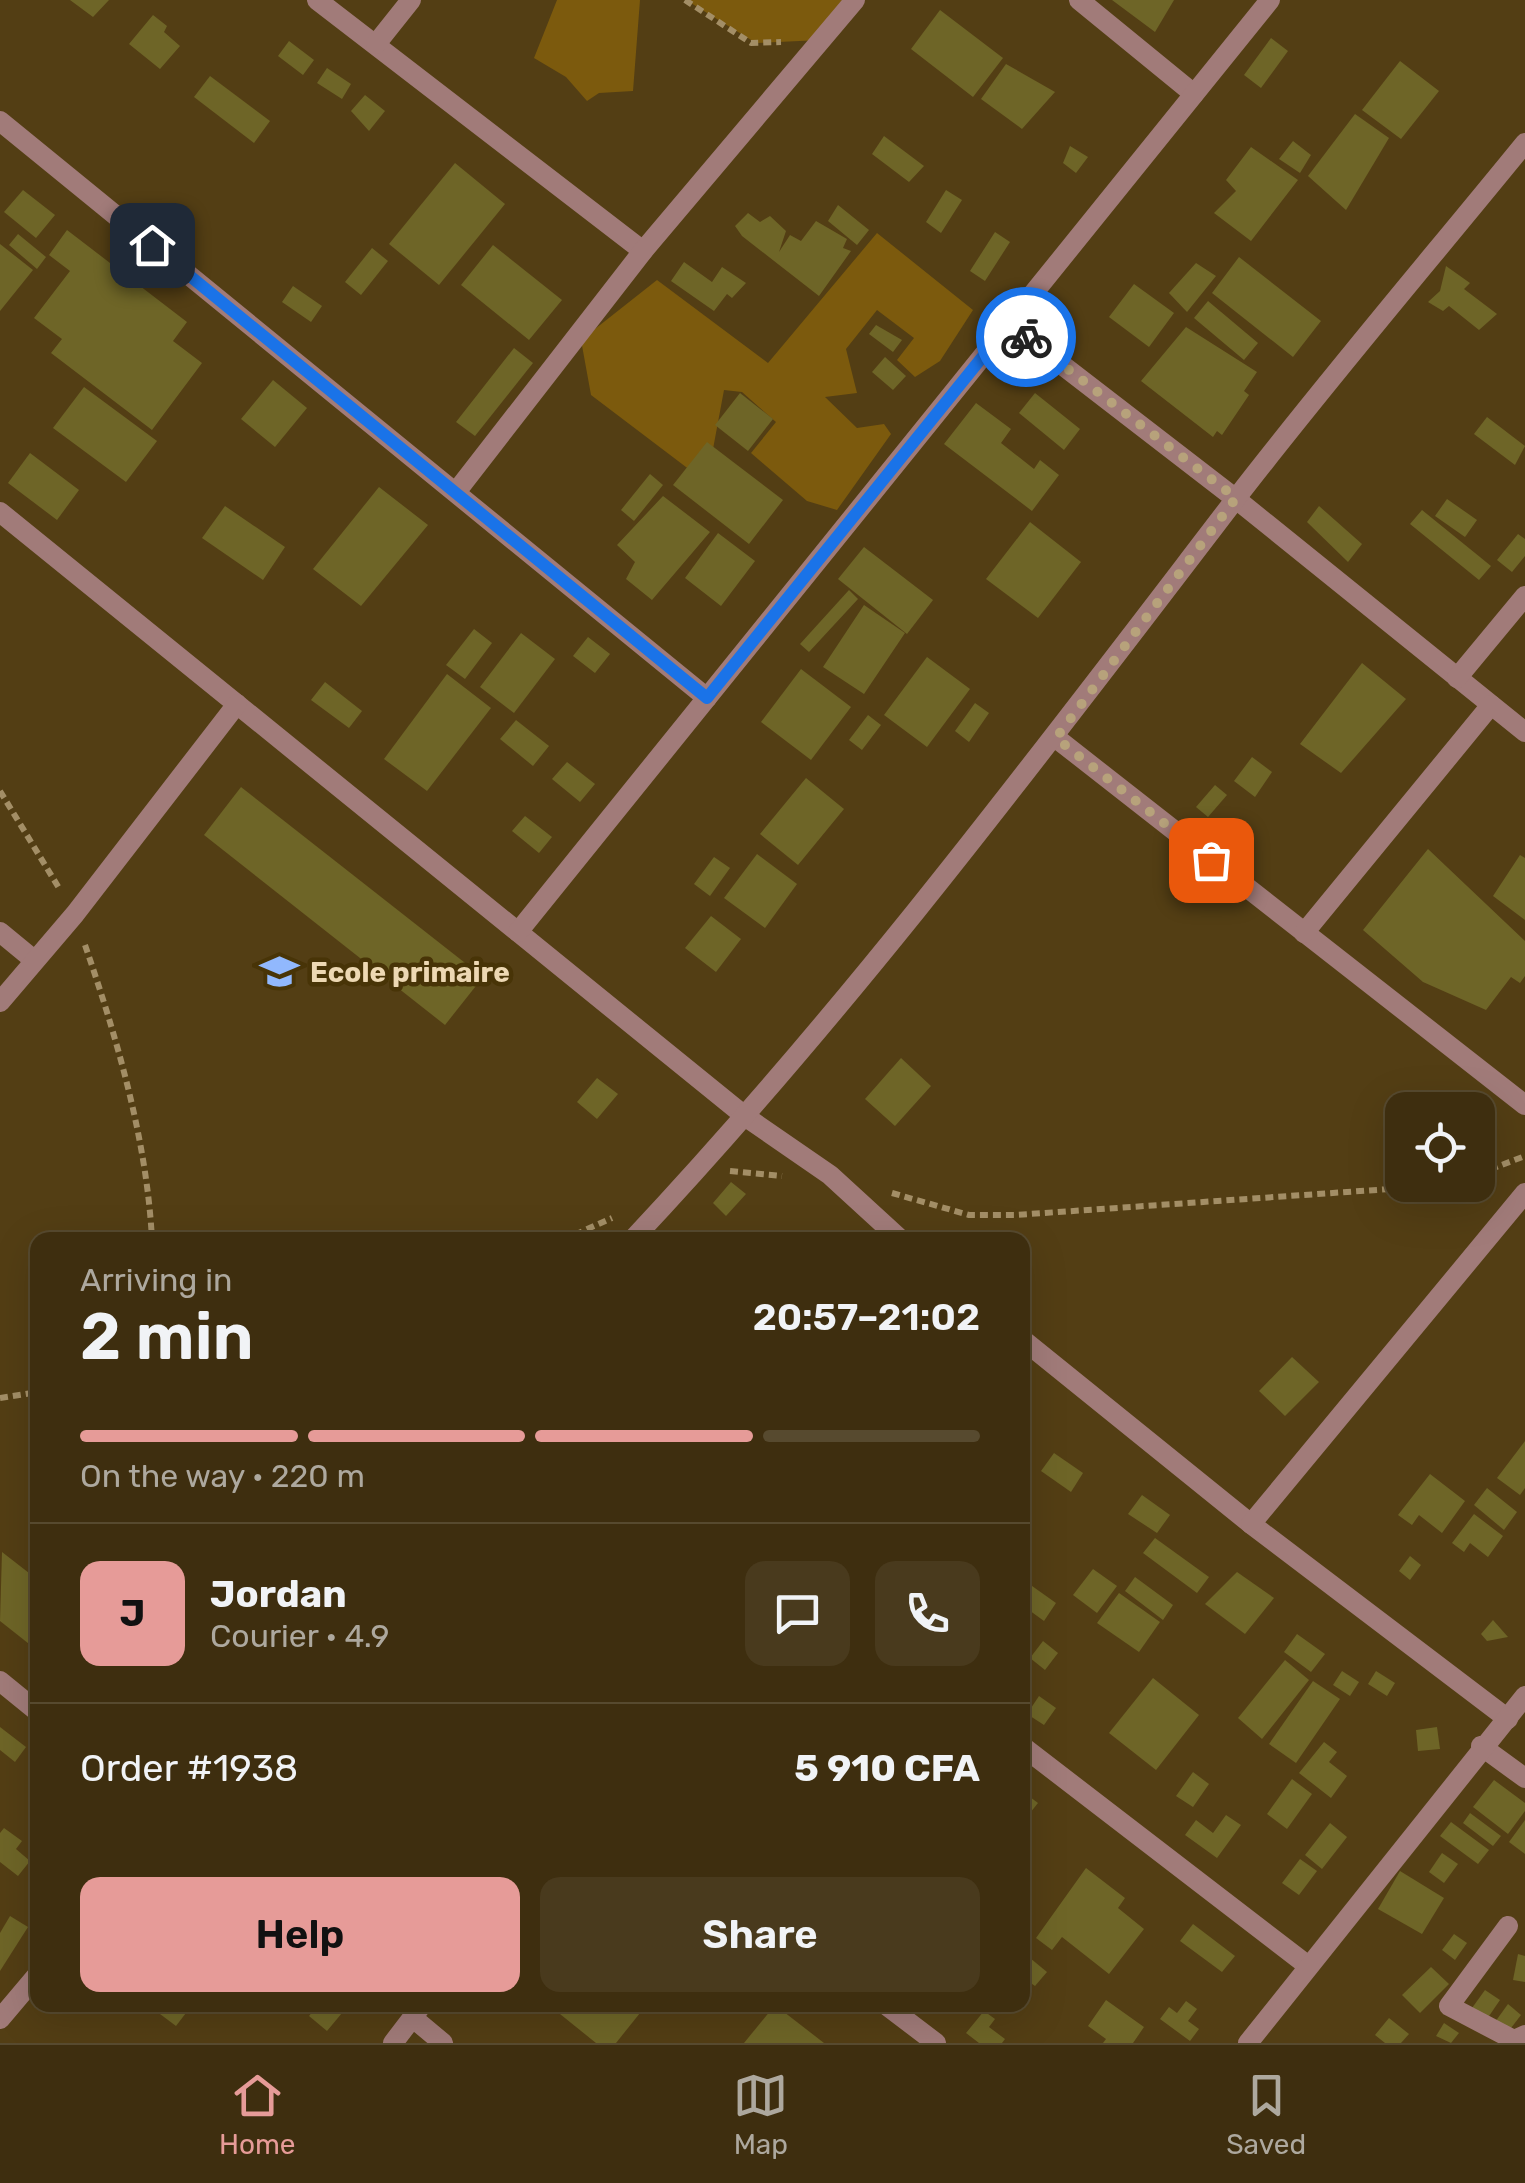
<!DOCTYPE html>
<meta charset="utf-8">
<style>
:root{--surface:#3e2e0f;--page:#493a1d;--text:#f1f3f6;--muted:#ada89e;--line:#574a2f;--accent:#e69b98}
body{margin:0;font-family:Rubik,sans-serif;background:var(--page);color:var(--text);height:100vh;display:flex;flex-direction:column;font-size:38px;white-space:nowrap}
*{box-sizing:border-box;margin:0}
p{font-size:32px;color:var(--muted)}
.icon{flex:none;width:55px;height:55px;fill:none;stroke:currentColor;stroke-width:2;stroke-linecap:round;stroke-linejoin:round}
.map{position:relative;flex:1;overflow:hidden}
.details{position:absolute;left:30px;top:1232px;width:1000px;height:780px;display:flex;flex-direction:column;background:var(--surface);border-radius:20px;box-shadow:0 10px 40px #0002,0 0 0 2px var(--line)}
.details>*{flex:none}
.tools{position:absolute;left:1385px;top:1092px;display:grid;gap:20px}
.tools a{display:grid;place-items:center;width:110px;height:110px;border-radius:20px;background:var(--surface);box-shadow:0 10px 40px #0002,0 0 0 2px var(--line);font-size:50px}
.pin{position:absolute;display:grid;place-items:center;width:85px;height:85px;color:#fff;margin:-42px;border-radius:20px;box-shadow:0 5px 15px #0006}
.courier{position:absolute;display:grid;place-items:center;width:100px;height:100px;margin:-50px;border:8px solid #1a73e8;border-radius:50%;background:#fff;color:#222;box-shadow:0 2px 12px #0007}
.headline em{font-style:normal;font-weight:600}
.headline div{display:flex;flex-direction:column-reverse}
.headline{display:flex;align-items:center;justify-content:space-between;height:170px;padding:0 50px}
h1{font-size:65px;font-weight:600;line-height:75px}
.bar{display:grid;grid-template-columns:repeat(4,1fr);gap:15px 10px;align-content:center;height:120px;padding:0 50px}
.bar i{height:12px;border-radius:8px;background:var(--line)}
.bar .on{background:var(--accent)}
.bar p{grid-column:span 4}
.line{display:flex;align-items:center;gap:25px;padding:0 50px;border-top:2px solid var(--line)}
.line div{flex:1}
.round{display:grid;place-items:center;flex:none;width:105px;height:105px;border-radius:20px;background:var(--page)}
.button{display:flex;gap:20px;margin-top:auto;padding:20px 50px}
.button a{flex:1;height:115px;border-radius:20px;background:var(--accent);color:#111;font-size:40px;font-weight:600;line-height:115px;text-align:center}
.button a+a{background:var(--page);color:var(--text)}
.dock{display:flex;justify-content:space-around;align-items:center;height:140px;border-top:2px solid var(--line);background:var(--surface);font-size:28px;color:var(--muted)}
.dock a{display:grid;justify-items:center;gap:5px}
.dock .on{color:var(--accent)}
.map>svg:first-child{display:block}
.green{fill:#7c5a0d}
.building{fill:#6e6527}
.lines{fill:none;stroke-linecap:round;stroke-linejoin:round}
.path{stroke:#a38e66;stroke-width:6;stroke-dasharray:8 5;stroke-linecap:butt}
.street{stroke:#a17b79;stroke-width:20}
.done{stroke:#b7a27b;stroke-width:10;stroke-dasharray:0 18}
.route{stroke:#1a73e8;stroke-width:12}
.labels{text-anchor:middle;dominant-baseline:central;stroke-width:9;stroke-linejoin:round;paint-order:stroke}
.poi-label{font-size:28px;font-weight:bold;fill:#edd8b3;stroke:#483407;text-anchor:start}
</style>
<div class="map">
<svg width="1525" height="2043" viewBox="0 0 1525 2043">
<rect width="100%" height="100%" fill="#533e14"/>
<g class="green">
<polygon points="557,0 640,0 633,91 599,93 587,101 566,77 534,58"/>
<polygon points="686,0 852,0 821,40 756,43"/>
<polygon points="877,233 973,310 940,361 915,377 897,360 914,338 877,310 846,349 857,393 825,397 857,428 884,424 891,434 837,510 807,501 751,453 776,422 742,392 724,390 713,449 744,511 591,395 581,340 657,280 768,363"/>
</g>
<g class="building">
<polygon points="70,0 109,0 93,17"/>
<polygon points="1112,0 1174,0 1155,32"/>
<polygon points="940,10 1003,58 973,97 911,49"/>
<polygon points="153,15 167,26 164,32 180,46 160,69 129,44"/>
<polygon points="1271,38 1288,51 1261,88 1244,75"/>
<polygon points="289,41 314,60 303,75 278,56"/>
<polygon points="1400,61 1439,91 1401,139 1362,110"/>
<polygon points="1006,64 1055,92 1022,129 981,99"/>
<polygon points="327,68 351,84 342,99 317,83"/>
<polygon points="210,76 270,121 254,143 194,97"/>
<polygon points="365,95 385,111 369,131 351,111"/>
<polygon points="1355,114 1389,138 1346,210 1308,176"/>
<polygon points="884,136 924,166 909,182 872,154"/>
<polygon points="1293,141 1311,155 1300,173 1279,159"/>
<polygon points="1070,146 1088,157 1076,173 1063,163"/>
<polygon points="1251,147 1298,180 1251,241 1214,213 1236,191 1226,180"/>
<polygon points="455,163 505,204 439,285 389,244"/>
<polygon points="23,190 55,215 36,238 4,212"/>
<polygon points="946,190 962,200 941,233 926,222"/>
<polygon points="838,205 869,230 857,245 828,221"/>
<polygon points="748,213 760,222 770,216 786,231 779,252 790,235 801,241 816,221 847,239 843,248 851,251 819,296 742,236 735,226"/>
<polygon points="67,230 187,322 173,341 202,363 152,430 51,353 62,339 34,318 70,271 49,255"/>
<polygon points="995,232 1010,242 985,281 970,271"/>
<polygon points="18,234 46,257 37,269 9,245"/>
<polygon points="0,244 33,270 0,311"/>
<polygon points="493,245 562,300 529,340 461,285"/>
<polygon points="372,248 388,261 361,295 345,282"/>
<polygon points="1239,257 1321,321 1293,357 1212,293"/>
<polygon points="684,262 712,282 722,267 746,283 732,298 727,294 714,311 671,281"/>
<polygon points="1196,263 1216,276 1187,312 1169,293"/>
<polygon points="1446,266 1470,283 1464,289 1497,314 1479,330 1449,306 1443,311 1428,302 1440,291"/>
<polygon points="1134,284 1174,313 1149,347 1109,317"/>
<polygon points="293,286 322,306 311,322 282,302"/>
<polygon points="1208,301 1258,343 1244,360 1194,318"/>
<polygon points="876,325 902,340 893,352 869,334"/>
<polygon points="1186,327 1257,372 1244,391 1249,395 1222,435 1217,431 1213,437 1141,381"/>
<polygon points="514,348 533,363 475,436 456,422"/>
<polygon points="885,357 906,376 893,390 872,372"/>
<polygon points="273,380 307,408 275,447 241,419"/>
<polygon points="84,387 157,441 126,482 53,428"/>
<polygon points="740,393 773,419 748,451 715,425"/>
<polygon points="1035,393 1080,429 1064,450 1019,413"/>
<polygon points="976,403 1011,429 1001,443 1034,469 1040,460 1059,475 1032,511 944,444"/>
<polygon points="1487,417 1525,446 1515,465 1474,434"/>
<polygon points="707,442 783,500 749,544 673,485"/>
<polygon points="30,453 79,490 57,520 8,483"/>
<polygon points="650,474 663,485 634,521 621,510"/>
<polygon points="379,487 428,525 361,606 313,569"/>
<polygon points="663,496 710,532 652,600 626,579 635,562 617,545"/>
<polygon points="1447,499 1477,520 1465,537 1435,516"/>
<polygon points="225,506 285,547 263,580 202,538"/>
<polygon points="1319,506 1362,544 1348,562 1307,522"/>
<polygon points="1422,510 1491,566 1479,580 1410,524"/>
<polygon points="1030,522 1081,562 1038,618 986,579"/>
<polygon points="718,533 755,561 721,606 685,578"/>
<polygon points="1518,534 1525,539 1525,556 1512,572 1497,560"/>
<polygon points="864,547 933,600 907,634 838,579"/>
<polygon points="849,590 858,599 809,652 800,644"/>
<polygon points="864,605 905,633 864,694 823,667"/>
<polygon points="474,629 492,643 465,679 446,665"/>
<polygon points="521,633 555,659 514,713 480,687"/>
<polygon points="588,637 610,654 595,673 573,656"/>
<polygon points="927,657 970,689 927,747 884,715"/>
<polygon points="1362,663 1406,699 1341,773 1300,744"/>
<polygon points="801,669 851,707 811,760 761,722"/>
<polygon points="447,674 491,708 427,791 384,759"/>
<polygon points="325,682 362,711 349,728 311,700"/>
<polygon points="975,703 989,713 969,742 955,731"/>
<polygon points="868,715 881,725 862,750 849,740"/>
<polygon points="516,720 549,746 533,766 500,739"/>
<polygon points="1252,757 1272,772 1255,797 1234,781"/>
<polygon points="567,762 595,784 580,802 552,779"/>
<polygon points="806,778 844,809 798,865 760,834"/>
<polygon points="1215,785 1227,795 1208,817 1196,807"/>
<polygon points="241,787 483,977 445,1025 204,835"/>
<polygon points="525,816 552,837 539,853 512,831"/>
<polygon points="1428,849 1525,941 1525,976 1520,983 1511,977 1486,1010 1423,982 1363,930"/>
<polygon points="757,854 797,884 765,928 724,898"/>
<polygon points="1520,855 1525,858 1525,920 1493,896"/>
<polygon points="714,857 730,868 710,896 694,884"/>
<polygon points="711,916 741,939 716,972 685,948"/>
<polygon points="901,1058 931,1086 895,1126 865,1099"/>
<polygon points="597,1078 618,1094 597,1119 577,1102"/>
<polygon points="731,1182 746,1194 726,1216 713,1203"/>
<polygon points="1292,1357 1319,1382 1285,1416 1259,1391"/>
<polygon points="1525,1441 1525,1488 1520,1495 1497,1478"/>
<polygon points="1054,1453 1083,1473 1071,1492 1041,1471"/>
<polygon points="1430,1474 1465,1501 1442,1533 1419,1515 1412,1525 1398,1515"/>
<polygon points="1487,1488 1517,1512 1504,1530 1474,1505"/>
<polygon points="1142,1495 1170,1515 1157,1533 1128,1514"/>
<polygon points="1474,1514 1503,1536 1488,1557 1470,1543 1464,1552 1452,1543"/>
<polygon points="1155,1538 1209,1577 1197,1593 1143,1553"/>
<polygon points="2,1552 38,1580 38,1651 0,1621"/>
<polygon points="1410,1556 1421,1565 1410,1580 1399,1571"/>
<polygon points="1093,1569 1117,1586 1097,1613 1073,1595"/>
<polygon points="1237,1572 1274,1598 1245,1634 1205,1604"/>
<polygon points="1135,1577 1173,1605 1163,1620 1125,1591"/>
<polygon points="1025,1581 1056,1603 1044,1621 1022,1605"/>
<polygon points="1119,1593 1160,1622 1139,1652 1097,1623"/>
<polygon points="1493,1620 1508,1637 1487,1641 1481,1634"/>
<polygon points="1297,1634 1325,1654 1311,1672 1284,1652"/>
<polygon points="1043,1641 1058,1653 1045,1670 1030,1658"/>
<polygon points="1285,1660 1309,1680 1262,1739 1238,1718"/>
<polygon points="1342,1671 1359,1682 1350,1696 1333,1685"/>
<polygon points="1376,1671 1395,1683 1387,1696 1368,1684"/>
<polygon points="1153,1678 1199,1715 1156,1770 1109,1733"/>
<polygon points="1313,1681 1340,1699 1296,1763 1269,1744"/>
<polygon points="1039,1696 1056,1708 1044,1725 1027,1714"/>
<polygon points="0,1727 26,1747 15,1762 0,1750"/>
<polygon points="1437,1727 1440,1749 1418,1751 1416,1730"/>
<polygon points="1324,1742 1337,1752 1329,1762 1347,1776 1331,1798 1299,1773"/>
<polygon points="1193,1772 1209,1784 1193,1807 1176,1796"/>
<polygon points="1292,1779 1312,1794 1287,1829 1267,1814"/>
<polygon points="1494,1780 1525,1803 1525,1811 1508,1834 1473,1807"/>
<polygon points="1022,1791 1038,1803 1022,1823"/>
<polygon points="1470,1813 1501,1836 1493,1846 1463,1823"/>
<polygon points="1226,1815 1241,1825 1217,1858 1185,1835 1196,1820 1213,1833"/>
<polygon points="1525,1820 1525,1854 1509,1842"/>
<polygon points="1451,1822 1489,1850 1478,1864 1440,1836"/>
<polygon points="1330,1823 1347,1837 1322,1869 1305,1855"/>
<polygon points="4,1828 22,1841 16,1849 30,1861 18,1876 0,1862 0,1833"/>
<polygon points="1442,1853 1458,1864 1444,1883 1429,1872"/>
<polygon points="1300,1859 1317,1871 1299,1895 1282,1883"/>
<polygon points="1086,1868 1125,1898 1118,1908 1144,1929 1109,1974 1062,1937 1052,1950 1036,1938"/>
<polygon points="1400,1871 1444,1898 1422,1934 1378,1909"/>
<polygon points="10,1916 28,1927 0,1971 0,1933"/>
<polygon points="1193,1924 1235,1956 1222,1972 1180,1941"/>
<polygon points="1454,1934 1467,1943 1455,1960 1442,1950"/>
<polygon points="1518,1954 1525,1956 1525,1982 1513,1980"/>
<polygon points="1030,1958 1047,1972 1035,1986 1022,1977"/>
<polygon points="1431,1967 1449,1984 1420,2013 1402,1995"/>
<polygon points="1485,1990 1500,2000 1487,2019 1472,2008"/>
<polygon points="1106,2000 1144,2027 1133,2043 1103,2043 1106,2039 1088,2026"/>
<polygon points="1186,2001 1197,2009 1188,2021 1199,2029 1190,2041 1160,2019 1169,2007 1177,2013"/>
<polygon points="1508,2004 1521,2015 1508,2032 1495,2022"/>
<polygon points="148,2005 184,2005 189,2009 176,2026"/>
<polygon points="318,2005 332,2005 342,2013 327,2031 309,2016"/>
<polygon points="559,2005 631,2005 640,2013 616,2043 596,2043 555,2010"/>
<polygon points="775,2005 824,2043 744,2043"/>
<polygon points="984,2011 995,2019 989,2027 1005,2039 1002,2043 979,2043 966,2033"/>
<polygon points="1389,2018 1409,2034 1401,2043 1385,2043 1375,2035"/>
<polygon points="1444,2023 1459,2033 1451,2043 1436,2036"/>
</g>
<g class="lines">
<g class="path">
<polyline points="685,0 751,43 781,42"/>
<polyline points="0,791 59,888"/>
<path d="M 85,945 C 117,1038 147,1141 152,1240"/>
<polyline points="730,1171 782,1176"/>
<polyline points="1478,1174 1525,1156"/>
<polyline points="892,1193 969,1215 1015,1215 1448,1185"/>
<polyline points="563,1240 612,1218"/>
<polyline points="0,1398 38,1392"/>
</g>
<g class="street">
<polyline points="317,0 643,251"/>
<polyline points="1079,0 1194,94"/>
<polyline points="376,44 411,0"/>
<polyline points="0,121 707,698"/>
<polyline points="1009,324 1236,499 1525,732"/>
<polyline points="456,492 643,251 855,0"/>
<polyline points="0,512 746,1117 830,1175 901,1240"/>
<polyline points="1457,678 1525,596"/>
<polyline points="1056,738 1525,1105"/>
<polyline points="0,932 34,960"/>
<polyline points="518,932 1270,0"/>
<polyline points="1304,933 1491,705"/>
<polyline points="0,1002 75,914 237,704"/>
<path d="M 632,1240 C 850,1008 1041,753 1234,501 C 1328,379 1428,262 1525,143"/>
<polyline points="1022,1339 1251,1524 1508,1719"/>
<polyline points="1251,1524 1525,1193"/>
<polyline points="0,1681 38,1712"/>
<polyline points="1022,1746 1307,1965"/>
<polyline points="1481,1746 1525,1778"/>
<polyline points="1508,1926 1449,2006 1514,2040 1525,2035"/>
<polyline points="886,2005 936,2043"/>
<polyline points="413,2018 443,2043"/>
<polyline points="0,2019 38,1974"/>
<polyline points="393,2043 422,2005"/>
<polyline points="1248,2043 1525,1696"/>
</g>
</g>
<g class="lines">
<polyline class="done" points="1026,337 1236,498 1056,738 1211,860"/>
<polyline class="route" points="152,245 707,698 1009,324 1026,337"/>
</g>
<defs>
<symbol id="school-bare" viewBox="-9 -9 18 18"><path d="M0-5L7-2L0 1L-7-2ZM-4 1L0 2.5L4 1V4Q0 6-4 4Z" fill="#91b8fd" stroke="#483407" stroke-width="2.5" paint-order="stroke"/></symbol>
</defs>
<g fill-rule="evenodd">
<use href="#school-bare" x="252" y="944" width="55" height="55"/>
</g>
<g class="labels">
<g class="poi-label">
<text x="310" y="972">Ecole primaire</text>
</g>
</g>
</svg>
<div class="tools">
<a><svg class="icon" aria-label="locate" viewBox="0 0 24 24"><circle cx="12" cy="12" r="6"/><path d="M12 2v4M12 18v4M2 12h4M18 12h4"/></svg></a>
</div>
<div class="pin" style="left:1211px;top:860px;background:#ea580c"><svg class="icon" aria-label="bag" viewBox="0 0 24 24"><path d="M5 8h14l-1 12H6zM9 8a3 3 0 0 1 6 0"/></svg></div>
<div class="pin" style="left:152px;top:245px;background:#1f2937"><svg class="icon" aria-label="home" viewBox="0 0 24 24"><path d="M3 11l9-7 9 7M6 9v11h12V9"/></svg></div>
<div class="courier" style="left:1026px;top:337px"><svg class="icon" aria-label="bike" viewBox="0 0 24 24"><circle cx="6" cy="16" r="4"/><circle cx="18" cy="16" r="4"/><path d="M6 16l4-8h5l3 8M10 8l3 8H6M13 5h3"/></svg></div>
<section class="details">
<div class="headline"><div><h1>2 min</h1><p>Arriving in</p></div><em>20:57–21:02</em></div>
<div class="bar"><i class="on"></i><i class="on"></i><i class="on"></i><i></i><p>On the way · 220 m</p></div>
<div class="line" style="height:180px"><b class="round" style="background:var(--accent);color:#111">J</b><div><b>Jordan</b><p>Courier · 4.9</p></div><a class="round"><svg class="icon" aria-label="chat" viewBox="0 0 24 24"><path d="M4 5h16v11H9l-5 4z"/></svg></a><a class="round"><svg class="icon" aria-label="phone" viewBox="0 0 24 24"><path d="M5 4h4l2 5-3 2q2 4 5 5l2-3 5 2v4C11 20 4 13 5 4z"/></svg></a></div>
<div class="line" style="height:130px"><div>Order #1938</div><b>5 910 CFA</b></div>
<div class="button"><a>Help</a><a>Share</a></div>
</section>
</div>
<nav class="dock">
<a class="on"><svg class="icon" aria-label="home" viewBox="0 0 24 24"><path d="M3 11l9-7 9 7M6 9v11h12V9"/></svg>Home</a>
<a><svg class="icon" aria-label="map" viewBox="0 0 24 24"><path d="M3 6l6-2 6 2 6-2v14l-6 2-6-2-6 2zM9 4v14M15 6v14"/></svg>Map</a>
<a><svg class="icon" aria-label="saved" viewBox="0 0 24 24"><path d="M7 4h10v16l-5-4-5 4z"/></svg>Saved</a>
</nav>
